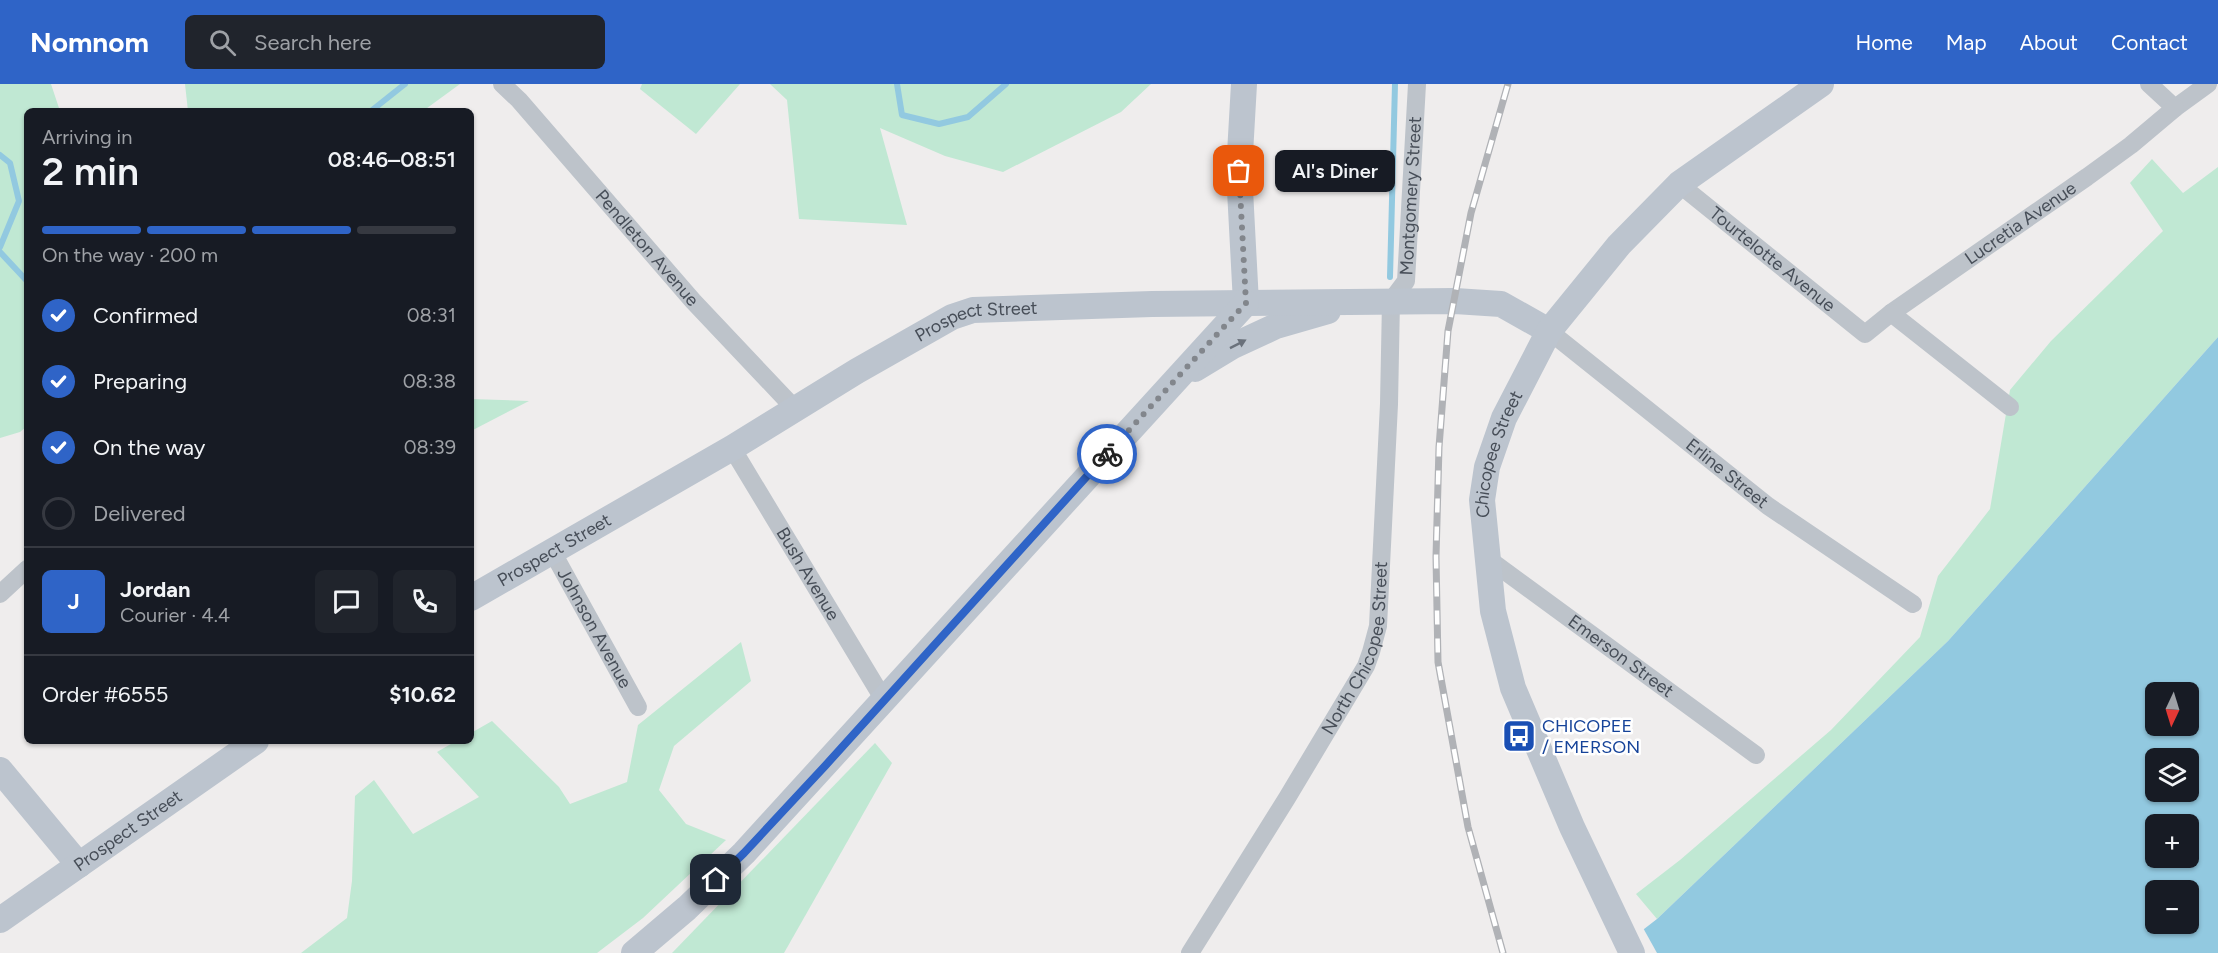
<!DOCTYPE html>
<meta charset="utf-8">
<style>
:root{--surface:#171b24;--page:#20242c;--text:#f1f3f6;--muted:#9ea1a6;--line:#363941;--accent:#2f64c7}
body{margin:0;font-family:Figtree,sans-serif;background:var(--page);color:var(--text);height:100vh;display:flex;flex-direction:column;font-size:22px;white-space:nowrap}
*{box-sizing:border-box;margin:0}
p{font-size:20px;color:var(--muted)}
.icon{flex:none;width:33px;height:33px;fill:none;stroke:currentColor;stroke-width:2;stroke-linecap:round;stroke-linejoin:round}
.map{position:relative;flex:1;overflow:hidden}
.sheet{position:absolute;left:24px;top:24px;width:450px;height:636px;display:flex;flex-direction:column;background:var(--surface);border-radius:9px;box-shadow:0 2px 4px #0004}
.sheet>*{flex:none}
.needle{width:39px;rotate:184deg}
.tools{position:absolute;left:2145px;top:598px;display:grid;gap:12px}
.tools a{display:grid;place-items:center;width:54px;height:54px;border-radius:9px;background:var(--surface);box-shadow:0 2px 4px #0004;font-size:30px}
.pin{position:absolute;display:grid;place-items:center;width:51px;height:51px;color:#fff;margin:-26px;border-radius:12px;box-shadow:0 3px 9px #0006}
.courier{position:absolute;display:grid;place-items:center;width:60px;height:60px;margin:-30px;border:4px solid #2f64c7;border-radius:50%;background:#fff;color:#222;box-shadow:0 2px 8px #0007}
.bubble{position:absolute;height:42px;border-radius:9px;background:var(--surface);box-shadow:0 2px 4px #0004;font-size:20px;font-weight:600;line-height:42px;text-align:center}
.headline em{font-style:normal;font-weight:600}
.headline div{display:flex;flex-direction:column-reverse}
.headline{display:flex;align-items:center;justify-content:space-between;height:102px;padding:0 18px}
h1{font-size:39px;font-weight:600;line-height:45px}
.bar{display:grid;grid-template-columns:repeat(4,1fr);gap:9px 6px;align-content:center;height:72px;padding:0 18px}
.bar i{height:8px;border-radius:4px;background:var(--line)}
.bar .current{background:var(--accent)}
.bar p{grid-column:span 4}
.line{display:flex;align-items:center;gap:15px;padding:0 18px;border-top:2px solid var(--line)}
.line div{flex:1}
.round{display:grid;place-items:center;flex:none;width:63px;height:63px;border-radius:9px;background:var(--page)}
ol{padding:0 18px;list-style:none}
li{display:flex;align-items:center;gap:18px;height:66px}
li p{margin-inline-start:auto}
li .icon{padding:6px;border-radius:50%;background:var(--accent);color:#fff;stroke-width:4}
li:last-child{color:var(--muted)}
li i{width:33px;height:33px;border:3px solid var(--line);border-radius:50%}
header{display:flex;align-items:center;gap:36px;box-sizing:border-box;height:84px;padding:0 30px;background:var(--accent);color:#fff}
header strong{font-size:28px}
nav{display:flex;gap:33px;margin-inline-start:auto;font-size:21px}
.search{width:420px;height:54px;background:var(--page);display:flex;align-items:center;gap:15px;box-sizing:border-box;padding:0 21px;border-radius:9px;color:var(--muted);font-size:22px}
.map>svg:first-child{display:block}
.green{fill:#c0e8d3}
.water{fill:#92c9e0;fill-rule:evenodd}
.pier{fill:#efeded}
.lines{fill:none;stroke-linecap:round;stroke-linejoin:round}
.stream{stroke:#92c9e0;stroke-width:6}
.street{stroke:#bdc3ca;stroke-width:18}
.secondary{stroke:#bcc4ce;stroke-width:26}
.rail-casing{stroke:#b0b2b6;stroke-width:7}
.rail{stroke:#fff;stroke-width:4.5;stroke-dasharray:14;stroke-linecap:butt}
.oneway{fill:#6a717b}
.done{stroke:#82868c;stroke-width:6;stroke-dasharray:0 10.8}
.route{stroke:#2f64c7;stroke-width:8}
.labels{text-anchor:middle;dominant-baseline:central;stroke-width:5;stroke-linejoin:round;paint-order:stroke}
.street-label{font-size:18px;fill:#474e58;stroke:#fff}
.transit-label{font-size:18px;fill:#164399;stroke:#fff;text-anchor:start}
</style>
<header>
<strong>Nomnom</strong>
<div class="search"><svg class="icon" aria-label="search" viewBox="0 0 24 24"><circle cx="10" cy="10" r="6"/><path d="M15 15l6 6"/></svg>Search here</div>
<nav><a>Home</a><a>Map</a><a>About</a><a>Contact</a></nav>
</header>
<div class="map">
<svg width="2218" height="869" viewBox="0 0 2218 869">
<rect width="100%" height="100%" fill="#efeded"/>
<g class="green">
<polygon points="0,0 51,0 60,27 27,27 27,342 20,348 0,354"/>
<polygon points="185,0 460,0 423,27 188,27"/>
<polygon points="642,0 740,0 696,50 640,5"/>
<polygon points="770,0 1151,0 1121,28 1003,88 945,72 880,44 907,141 799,135 787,16"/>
<polygon points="2152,75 2183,109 2218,83 2218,253 1948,557 1657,835 1636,810 1680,776 1831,646 1920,553 1938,492 1990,425 2010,306 2051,257 2163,147 2130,99"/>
<polygon points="471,315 529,317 471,347"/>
<polygon points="741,558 751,597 674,662 659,706 686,740 726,756 643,834 597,869 301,869 347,834 352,797 355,712 374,696 413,750 479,713 437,668 456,657 471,657 471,649 492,637 559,703 570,720 627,698 638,641"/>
<polygon points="875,659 892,679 784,869 672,869"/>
</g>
<path class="water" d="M 2218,253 L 2218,869 L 1613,869 L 1657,835 L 1948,557 ZM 2156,609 L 2188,609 L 2188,642 L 2156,642 ZM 2156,675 L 2188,675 L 2188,708 L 2156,708 ZM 2156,741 L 2188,741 L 2188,774 L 2156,774 ZM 2156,807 L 2188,807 L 2188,840 L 2156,840 Z"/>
<polygon class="pier" points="1642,842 1657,869 1611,869 1611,867"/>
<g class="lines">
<g class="stream">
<polyline points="897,0 902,31 939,40 968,33 1006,0"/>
<polyline points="371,27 405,0"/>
<polyline points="0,71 10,79 19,117 0,163"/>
<polyline points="0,168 27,197"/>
<polyline points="1390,193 1395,0"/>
</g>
<g class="street">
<path id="s1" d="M 502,0 L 519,16 L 693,217 L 796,326"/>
<polyline points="2149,0 2175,24 2208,0"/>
<path id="s2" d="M 1679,100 L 1865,250 L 1891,229 L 2087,93 L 2131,61 L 2175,24"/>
<polyline points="1891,229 2010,323"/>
<path id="s3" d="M 1549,247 L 1768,422 L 1913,520"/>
<path id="s4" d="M 732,364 L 884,616"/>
<path id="s5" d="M 552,467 L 638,623"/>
<path id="s6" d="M 1487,474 L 1756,671"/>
<polyline points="0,510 27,485"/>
<path id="s7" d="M 1190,869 L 1287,714 L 1366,582 L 1371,568 L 1378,542 L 1389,320 L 1391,217 L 1406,197 L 1417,0"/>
</g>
<g class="secondary">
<polyline points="1244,0 1239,87 1246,219"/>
<polyline points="1195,285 1233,262 1276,242 1328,227"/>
<path id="s8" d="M 471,514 L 732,364 L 857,287 L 952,233 L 973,226 L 1152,220 L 1455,217 L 1501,220 L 1549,247"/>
<polyline points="0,686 79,781"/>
<path id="s9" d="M 0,836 L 256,657"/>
<polyline points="634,869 687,824 744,769 1246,219"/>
<path id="s10" d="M 1632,869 L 1572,743 L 1513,604 L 1493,527 L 1482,416 L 1487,383 L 1504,334 L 1549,247 L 1619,161 L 1679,100 L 1821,0"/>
</g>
<defs>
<polyline id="rail" points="1503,869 1468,743 1438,578 1436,473 1439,363 1448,247 1471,129 1508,0"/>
</defs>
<use href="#rail" class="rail-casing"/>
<use href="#rail" class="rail"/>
</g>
<defs><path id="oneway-solid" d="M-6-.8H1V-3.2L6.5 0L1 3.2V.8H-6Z" transform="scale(1.5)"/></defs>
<use class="oneway" href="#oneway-solid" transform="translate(1238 260) rotate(-27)"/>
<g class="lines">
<polyline class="done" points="1107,370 1246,219 1239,87"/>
<polyline class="route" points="716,796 744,769 825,682 1107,370"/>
</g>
<defs>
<symbol id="bus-square" viewBox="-11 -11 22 22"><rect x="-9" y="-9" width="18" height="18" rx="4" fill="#1a4fb4" stroke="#fff"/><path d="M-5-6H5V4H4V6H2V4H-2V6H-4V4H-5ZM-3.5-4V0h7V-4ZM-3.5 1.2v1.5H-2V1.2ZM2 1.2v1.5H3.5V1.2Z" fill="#fff"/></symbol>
</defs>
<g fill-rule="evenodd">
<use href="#bus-square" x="1500" y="633" width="38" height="38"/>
</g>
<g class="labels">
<g class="street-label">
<text stroke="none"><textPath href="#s7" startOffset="814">Montgomery Street</textPath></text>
<text stroke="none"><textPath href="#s2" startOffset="430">Lucretia Avenue</textPath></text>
<text stroke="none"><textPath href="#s1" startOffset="219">Pendleton Avenue</textPath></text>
<text stroke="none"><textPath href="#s2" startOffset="120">Tourtelotte Avenue</textPath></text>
<text stroke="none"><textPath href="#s8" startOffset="580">Prospect Street</textPath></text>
<text stroke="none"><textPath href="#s10" startOffset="530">Chicopee Street</textPath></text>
<text stroke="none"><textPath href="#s3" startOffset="228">Erline Street</textPath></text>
<text stroke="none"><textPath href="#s8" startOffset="96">Prospect Street</textPath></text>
<text stroke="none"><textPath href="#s4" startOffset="147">Bush Avenue</textPath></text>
<text stroke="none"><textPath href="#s5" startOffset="88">Johnson Avenue</textPath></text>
<text stroke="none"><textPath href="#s7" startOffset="351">North Chicopee Street</textPath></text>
<text stroke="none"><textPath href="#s6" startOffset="166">Emerson Street</textPath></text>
<text stroke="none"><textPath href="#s9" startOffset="156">Prospect Street</textPath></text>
</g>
<g class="transit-label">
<text x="1542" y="642">CHICOPEE<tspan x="1542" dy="21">/ EMERSON</tspan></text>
</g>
</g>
</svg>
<div class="tools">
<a><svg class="needle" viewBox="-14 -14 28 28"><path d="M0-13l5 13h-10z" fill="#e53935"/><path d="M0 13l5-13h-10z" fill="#9ea1a6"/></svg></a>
<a><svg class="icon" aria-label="layers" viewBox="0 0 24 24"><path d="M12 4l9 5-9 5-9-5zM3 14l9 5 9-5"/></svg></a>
<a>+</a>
<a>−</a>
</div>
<div class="pin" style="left:1239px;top:87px;background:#ea580c"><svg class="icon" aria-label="bag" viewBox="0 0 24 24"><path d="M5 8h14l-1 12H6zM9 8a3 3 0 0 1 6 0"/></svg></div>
<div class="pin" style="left:716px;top:796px;background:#1f2937"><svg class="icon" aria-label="home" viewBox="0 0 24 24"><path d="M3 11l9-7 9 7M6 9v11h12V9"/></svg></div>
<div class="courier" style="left:1107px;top:370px"><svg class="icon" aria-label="bike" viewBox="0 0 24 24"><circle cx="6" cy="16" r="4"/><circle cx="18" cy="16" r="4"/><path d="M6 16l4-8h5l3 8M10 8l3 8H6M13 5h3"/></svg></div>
<div class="bubble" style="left:1275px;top:66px;width:120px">Al's Diner</div>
<section class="sheet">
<div class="headline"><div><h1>2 min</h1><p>Arriving in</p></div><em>08:46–08:51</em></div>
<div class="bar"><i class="current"></i><i class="current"></i><i class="current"></i><i></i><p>On the way · 200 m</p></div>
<ol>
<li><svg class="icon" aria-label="check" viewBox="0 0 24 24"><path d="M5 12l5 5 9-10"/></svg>Confirmed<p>08:31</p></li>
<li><svg class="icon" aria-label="check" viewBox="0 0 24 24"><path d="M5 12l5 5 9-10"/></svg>Preparing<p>08:38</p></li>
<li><svg class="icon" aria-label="check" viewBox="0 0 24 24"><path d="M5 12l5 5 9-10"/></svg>On the way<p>08:39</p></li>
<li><i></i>Delivered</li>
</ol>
<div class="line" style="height:108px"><b class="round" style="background:var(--accent);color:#fff">J</b><div><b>Jordan</b><p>Courier · 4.4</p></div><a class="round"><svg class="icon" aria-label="chat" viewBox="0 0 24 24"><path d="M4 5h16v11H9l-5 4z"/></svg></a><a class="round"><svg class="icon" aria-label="phone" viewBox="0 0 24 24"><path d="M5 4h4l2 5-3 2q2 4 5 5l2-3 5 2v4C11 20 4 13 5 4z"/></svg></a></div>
<div class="line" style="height:78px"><div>Order #6555</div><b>$10.62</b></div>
</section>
</div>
